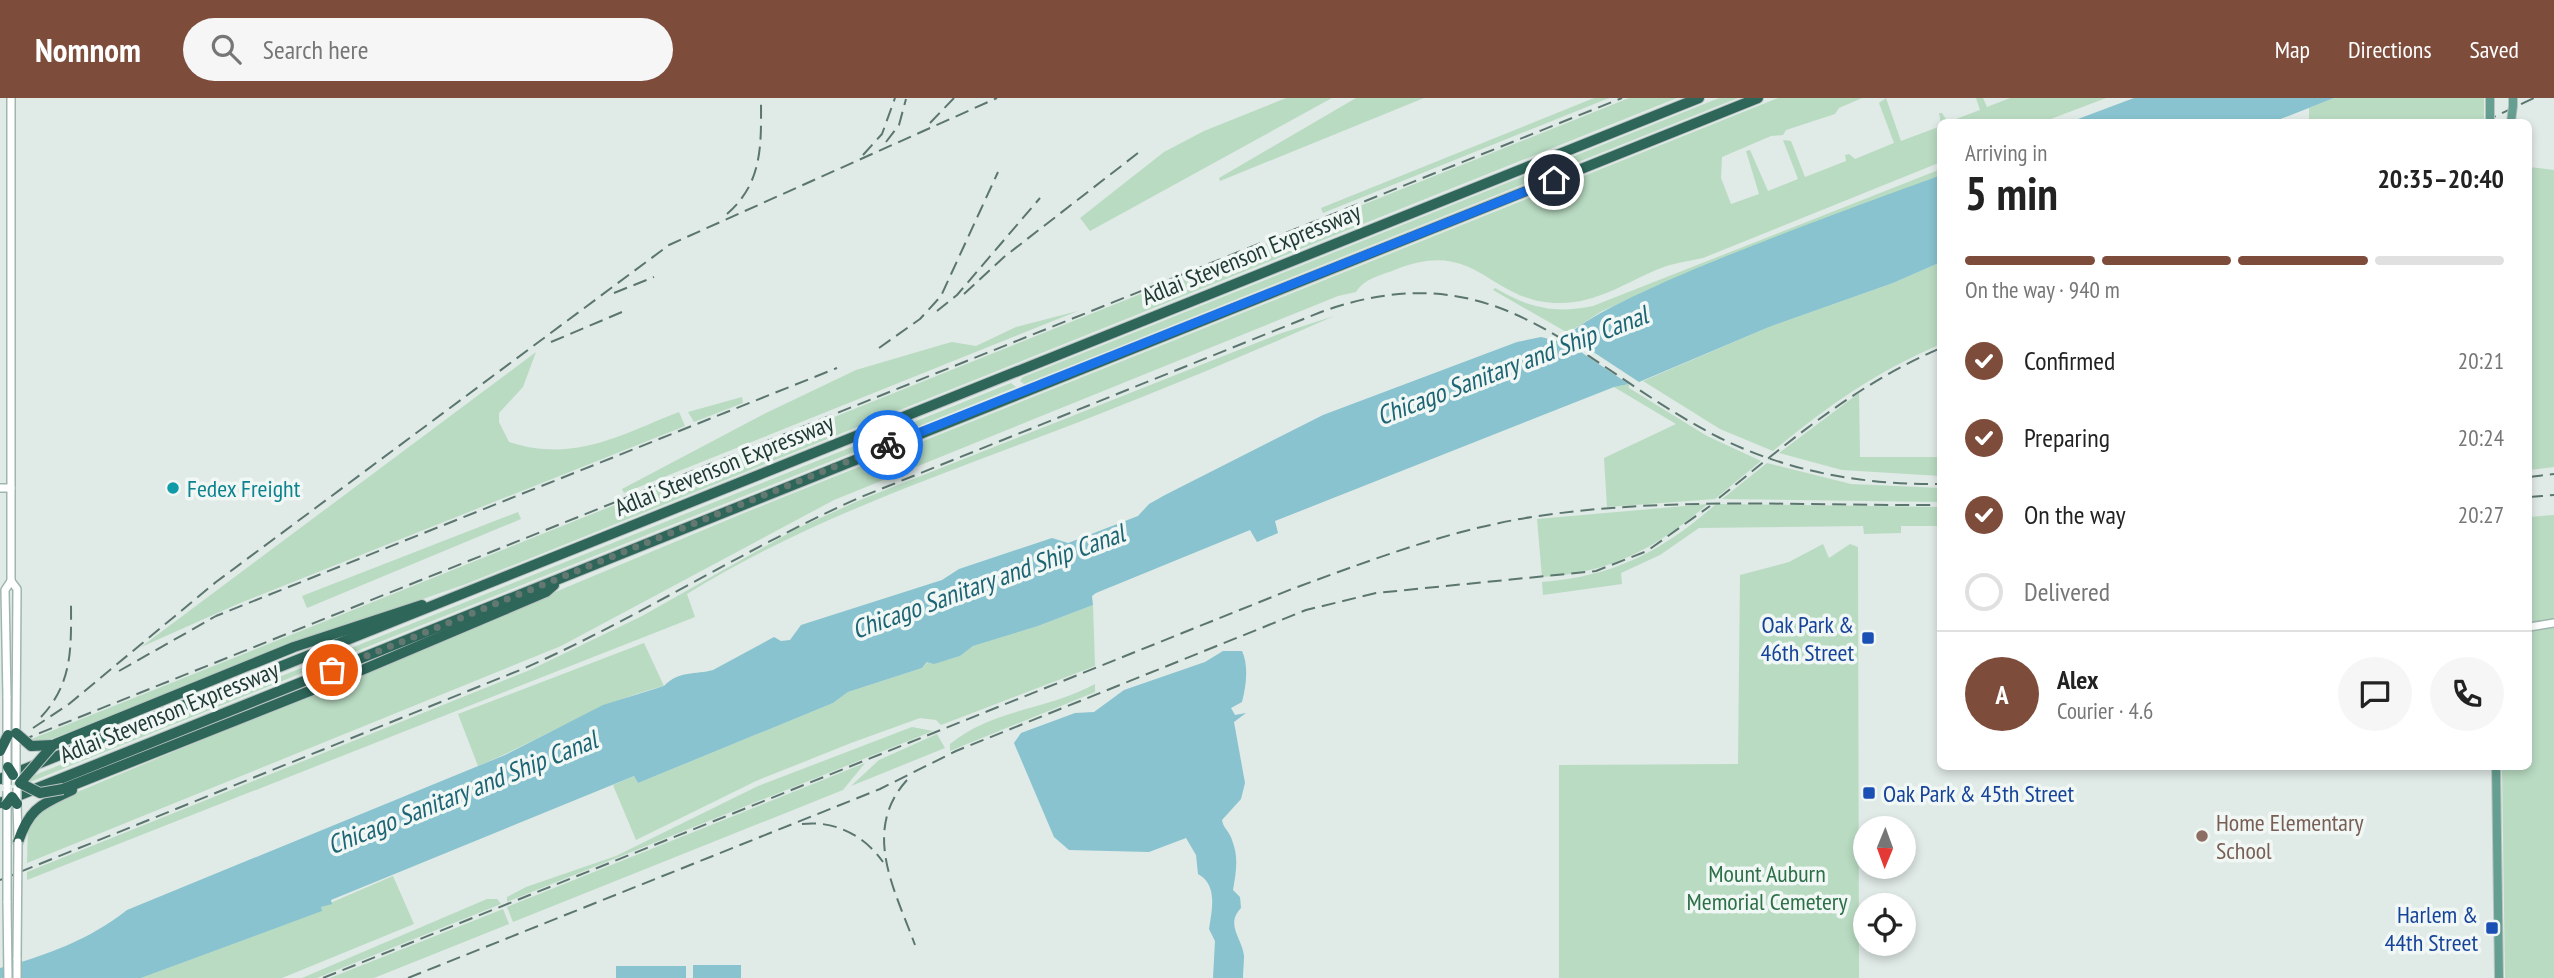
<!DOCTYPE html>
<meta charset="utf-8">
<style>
:root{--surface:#fff;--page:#f6f6f6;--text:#222;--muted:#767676;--line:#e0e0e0;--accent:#7e4c3b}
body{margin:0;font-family:"PT Sans Narrow",sans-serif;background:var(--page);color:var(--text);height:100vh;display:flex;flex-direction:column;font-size:26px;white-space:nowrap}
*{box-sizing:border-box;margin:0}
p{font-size:23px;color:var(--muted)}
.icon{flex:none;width:38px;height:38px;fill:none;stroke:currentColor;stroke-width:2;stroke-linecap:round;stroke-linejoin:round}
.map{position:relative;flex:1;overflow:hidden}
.drawer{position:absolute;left:1937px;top:21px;width:595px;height:651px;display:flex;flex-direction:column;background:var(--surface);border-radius:10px;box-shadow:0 4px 10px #0003}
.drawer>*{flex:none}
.needle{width:46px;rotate:181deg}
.buttons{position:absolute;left:1853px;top:718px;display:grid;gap:14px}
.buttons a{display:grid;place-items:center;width:63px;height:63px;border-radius:50%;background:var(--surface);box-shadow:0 4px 10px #0003;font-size:35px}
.pin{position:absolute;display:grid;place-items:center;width:60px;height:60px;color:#fff;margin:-30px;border:4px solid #fff;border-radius:50%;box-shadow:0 2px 7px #0007}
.courier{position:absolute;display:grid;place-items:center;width:70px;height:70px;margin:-35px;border:5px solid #1a73e8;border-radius:50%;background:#fff;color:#222;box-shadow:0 2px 9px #0007}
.overview em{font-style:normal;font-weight:700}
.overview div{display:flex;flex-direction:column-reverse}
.overview{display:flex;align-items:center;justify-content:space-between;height:119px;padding:0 28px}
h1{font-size:46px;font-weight:700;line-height:52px}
.bar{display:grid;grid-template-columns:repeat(4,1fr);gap:10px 7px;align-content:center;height:84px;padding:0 28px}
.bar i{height:9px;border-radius:5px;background:var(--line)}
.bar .selected{background:var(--accent)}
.bar p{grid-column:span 4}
.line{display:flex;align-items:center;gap:18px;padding:0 28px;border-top:2px solid var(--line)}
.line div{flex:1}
.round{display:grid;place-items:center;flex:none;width:74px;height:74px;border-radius:37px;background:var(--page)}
ol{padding:0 28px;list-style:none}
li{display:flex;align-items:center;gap:21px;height:77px}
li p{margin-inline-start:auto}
li .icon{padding:7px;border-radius:50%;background:var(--accent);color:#fff;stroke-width:4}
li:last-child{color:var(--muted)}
li i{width:38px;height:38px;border:4px solid var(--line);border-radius:50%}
header{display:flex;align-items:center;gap:42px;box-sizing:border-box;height:98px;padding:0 35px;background:var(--accent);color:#fff}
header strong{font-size:33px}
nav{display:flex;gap:38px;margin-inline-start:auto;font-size:24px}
.search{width:490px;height:63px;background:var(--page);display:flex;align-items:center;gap:18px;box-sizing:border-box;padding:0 24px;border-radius:38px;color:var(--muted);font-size:26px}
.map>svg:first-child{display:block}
.green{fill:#b9dbc2}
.water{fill:#88c3cf}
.pier{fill:#e0eae6}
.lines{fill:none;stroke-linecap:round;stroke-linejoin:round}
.secondary-casing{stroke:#9fb6ae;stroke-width:10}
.primary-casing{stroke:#bcc4c2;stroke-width:10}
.highway-casing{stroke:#bcc4c2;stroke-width:12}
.secondary{stroke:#fff;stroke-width:7}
.primary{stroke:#659f91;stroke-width:8}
.highway{stroke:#2e665a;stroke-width:10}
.rail{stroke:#5b766f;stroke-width:2;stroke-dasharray:14 7;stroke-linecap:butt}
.secondary-bridge-casing{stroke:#9fb6ae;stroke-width:10;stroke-linecap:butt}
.primary-bridge-casing{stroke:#bcc4c2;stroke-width:10;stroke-linecap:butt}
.highway-bridge-casing{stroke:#bcc4c2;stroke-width:12;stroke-linecap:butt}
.secondary-bridge{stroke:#fff;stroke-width:7}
.primary-bridge{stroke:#659f91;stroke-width:8}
.highway-bridge{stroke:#2e665a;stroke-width:10}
.done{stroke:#647872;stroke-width:7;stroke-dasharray:0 12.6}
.route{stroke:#1a73e8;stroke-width:9}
.culture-dot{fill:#0f9aa8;stroke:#f0f7f4;stroke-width:2.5}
.transit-dot{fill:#1a4fb4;stroke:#f0f7f4;stroke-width:2.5}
.education-dot{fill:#8d6e63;stroke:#f0f7f4;stroke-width:2.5}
.labels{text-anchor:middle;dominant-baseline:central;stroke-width:7;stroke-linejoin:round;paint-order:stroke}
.street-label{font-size:24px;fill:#213a34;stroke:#f0f7f4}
.culture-label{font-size:24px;fill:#0d838f;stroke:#f0f7f4;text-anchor:start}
.transit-label{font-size:24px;fill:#164399;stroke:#f0f7f4;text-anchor:end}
.education-label{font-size:24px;fill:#785e54;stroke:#f0f7f4;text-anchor:start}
.park-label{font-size:24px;fill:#2c7047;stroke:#f0f7f4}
.water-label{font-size:26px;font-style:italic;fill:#1d6574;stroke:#f0f7f4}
</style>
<header>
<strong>Nomnom</strong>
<div class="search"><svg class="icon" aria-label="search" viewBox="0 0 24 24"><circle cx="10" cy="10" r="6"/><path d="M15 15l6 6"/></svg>Search here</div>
<nav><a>Map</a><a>Directions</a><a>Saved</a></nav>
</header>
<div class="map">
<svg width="2554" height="880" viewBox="0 0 2554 880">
<rect width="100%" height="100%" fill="#e0eae6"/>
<g class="green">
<polygon points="1286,0 1332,0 1090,133 1080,120 1164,54 1204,33"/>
<polygon points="1356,0 1424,0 1220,83 1219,80"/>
<polygon points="1594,0 1609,0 1323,115 1321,110"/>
<polygon points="1629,0 1677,0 466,486 325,535 41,645 29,642"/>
<polygon points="1719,0 1738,0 1105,254 1024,286 1020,283 1023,279"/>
<path d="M 1778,0 L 1862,0 L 1839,10 L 1835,16 L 1786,32 L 1783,37 L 1771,38 L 1722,59 L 1721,80 L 1731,106 L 1759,96 L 1746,53 L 1750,52 L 1768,93 L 1798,81 L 1783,42 L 1791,43 L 1805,79 L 1846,63 L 1845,57 L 1849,56 L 1855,61 L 1894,45 L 1879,5 L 1886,0 L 1901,43 L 1941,28 L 1941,64 L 1703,160 C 1689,163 1674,165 1661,170 C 1628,183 1598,205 1561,205 C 1487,206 1479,136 1392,173 C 1378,178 1364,181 1356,194 L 1338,198 L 834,402 L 561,548 L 27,765 L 28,727 L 51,705 L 744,415 Z"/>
<polygon points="1976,0 1983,0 1987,9 2010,0 2106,0 2043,24 1941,26 1939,15 1942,15 1948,24 1980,12"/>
<polygon points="2334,0 2484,0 2484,21 2475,24 2309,24 2309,10"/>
<polygon points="2529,69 2554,72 2554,369 2529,372"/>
<path d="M 1941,71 L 1941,77 L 1647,194 L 1602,213 L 1568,235 L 1493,192 L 1495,190 C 1529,210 1554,216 1593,208 Z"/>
<path d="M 1941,164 L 1941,246 C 1875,274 1828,308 1773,353 L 1720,331 L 1643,283 L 1769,229 L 1893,185 Z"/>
<polygon points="1078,213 624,395 622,391 764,316 856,272 941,247 952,244 976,248 1016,229"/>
<path d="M 1334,218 C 1228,265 1119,310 1010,350 C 899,392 788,433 687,496 L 695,519 L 27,782 L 27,774 L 530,572 L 642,518 L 796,431 L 860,402 L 1279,236 Z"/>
<path d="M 536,254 L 523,289 L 499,315 L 499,324 L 509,344 C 574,365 620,337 679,314 L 685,328 L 240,505 L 141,549 Z"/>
<polygon points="1011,285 1016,289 30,684 30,679"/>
<polygon points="1629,286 1629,290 1707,338 1761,363 1715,401 1607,409 1604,360 1676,326 1614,289"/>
<polygon points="1859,295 1860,359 1941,359 1941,378 1842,372 1779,355"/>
<polygon points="742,299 743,305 694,324 688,314"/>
<polygon points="1767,365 1851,386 1941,390 1941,404 1722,401"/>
<path d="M 1708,406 C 1654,451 1613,474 1542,479 L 1537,421 Z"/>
<path d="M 1716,406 L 1941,409 L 1941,428 L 1901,428 L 1901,435 L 1864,436 L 1863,428 L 1699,430 L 1660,457 L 1621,475 L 1622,486 L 1543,497 L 1542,484 C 1615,478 1661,454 1716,406 Z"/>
<polygon points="518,414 521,421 307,510 302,498"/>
<polygon points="2554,417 2554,880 2505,880 2502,669 2529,668 2529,419"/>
<polygon points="1823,446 1829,460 1850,446 1858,449 1859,880 1559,880 1559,667 1738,666 1740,477 1789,464"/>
<polygon points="1093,507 1095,568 941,627 936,622 920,620 851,645 756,683 636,742 613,687 634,678 638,685 833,605 848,594 922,570 928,564 947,562 960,558 973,548 1038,528"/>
<path d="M 644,545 L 664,588 C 598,604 541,642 478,668 L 458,616 Z"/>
<path d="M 1095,586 L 1095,594 L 950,653 L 950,646 C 992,611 1048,612 1095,586 Z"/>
<polygon points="912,629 933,633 507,804 507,799 526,789 616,758 758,688"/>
<polygon points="937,636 945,650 851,688 879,662"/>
<polygon points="865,665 843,692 513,824 507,809"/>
<polygon points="393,778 414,826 282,880 141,880 321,813 321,809"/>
<polygon points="487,801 497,801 501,806 317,880 302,880"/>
<polygon points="503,811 509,826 374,880 330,880"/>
</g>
<g class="water">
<polygon points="2134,0 2334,0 2273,24 2070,24"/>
<path d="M 1941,77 L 1941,164 L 1893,185 L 1769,229 L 1639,284 L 1614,289 L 1275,423 L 1278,435 L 1257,444 L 1250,432 L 1096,495 L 1092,498 L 1093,507 L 1038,528 L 973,548 L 960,558 L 934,566 L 927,564 L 922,570 L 848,594 L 833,605 L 638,685 L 634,678 L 331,802 L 332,806 L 321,809 L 322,813 L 141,880 L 0,880 L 0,870 C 45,858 91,841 127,812 L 505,657 L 603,607 L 664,588 C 679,572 696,577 713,572 L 774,539 L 781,543 L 790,542 L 801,527 L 942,482 L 959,471 L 1052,440 L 1068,445 L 1138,418 L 1149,406 L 1165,397 L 1323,317 L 1517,244 L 1541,239 L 1562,244 C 1589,201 1878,101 1941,77 Z"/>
<path d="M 1223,553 L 1242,553 C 1249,568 1246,589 1242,604 L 1231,610 L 1235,617 L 1246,615 L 1234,624 L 1245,685 L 1241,701 L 1222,722 C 1223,730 1230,734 1232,742 C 1239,760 1236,774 1233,792 L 1240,799 L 1241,810 C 1225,827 1242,840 1244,858 C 1244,865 1243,873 1243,880 L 1213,880 L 1215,843 L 1209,831 C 1212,812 1218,787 1198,776 L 1196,757 L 1186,740 L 1149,754 L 1069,752 L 1054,739 L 1014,645 L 1021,635 L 1075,615 L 1094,614 L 1124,592 L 1205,564 Z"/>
<rect x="693" y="867" width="48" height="13"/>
<rect x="616" y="868" width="70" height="12"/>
</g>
<polygon class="pier" points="1566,236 1639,284 1637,288 1633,289 1563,242"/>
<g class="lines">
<defs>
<g id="secondary">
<polyline points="11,0 11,483 17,491 16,635"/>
<polyline points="0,390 11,390"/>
<polyline points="2529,529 2554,525"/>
<polyline points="7,600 5,492 11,483"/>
<polyline points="17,706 18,740"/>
<polyline points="7,803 8,880"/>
<polyline points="17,860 17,880"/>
</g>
<g id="primary">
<polyline points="2513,8 2513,0"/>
<polyline points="2490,14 2490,0"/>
<polyline points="2496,668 2499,880"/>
</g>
<g id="highway">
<polyline points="53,647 294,549 422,507"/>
<polyline points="0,681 1699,0"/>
<polyline points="63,691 355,575 546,494 554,487"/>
<polyline points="0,705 1758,0"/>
<path d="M 18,744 C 30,709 41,707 72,692"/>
</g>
</defs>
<use href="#secondary" class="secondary-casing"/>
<use href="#primary" class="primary-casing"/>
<use href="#highway" class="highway-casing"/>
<use href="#secondary" class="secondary"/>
<use href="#primary" class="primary"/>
<use href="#highway" class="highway"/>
<g class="rail">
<polyline points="2483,24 2534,0"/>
<polyline points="930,25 954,0"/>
<polyline points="886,44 899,27 906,1"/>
<polyline points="863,57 882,36 895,0"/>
<path d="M 727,116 C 764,84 761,44 761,0"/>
<polyline points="614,195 654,179"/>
<polyline points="964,196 1004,159 1138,55"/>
<polyline points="937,213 957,197 1040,100"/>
<polyline points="551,244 622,214"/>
<polyline points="879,250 920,221 941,198 998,74"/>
<polyline points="2529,379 2554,376"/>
<polyline points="2529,399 2554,397"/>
<path d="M 1719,400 C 1790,343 1856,286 1941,250"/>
<polyline points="119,573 216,518 837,270"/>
<path d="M 41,619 C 74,584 71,547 71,502"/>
<polyline points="33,630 69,606 216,484 669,147 997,0"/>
<polyline points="0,651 1622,0"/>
<path d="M 907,682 C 861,733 895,792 915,847"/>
<path d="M 802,726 C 835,722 865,738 883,764"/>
<path d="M 0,782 L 525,570 C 640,519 746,450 861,399 L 1321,214 C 1501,149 1576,267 1720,340 C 1789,374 1864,387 1941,386"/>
<path d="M 323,880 L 1292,491 C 1371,462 1449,432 1532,419 C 1667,398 1804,408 1941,407"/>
<polyline points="408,880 880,691 956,653 1306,512 1376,495 1596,473 1647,453 1710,408"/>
</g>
<defs>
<g id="secondary-bridge">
<polyline points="16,681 16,635"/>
<polyline points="7,687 7,600"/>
<polyline points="17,690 17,705"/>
<polyline points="7,693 7,803"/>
<polyline points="17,860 18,744"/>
</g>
<g id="primary-bridge">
<polyline points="2490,24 2490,14"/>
<polyline points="2511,24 2513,8"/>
</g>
<g id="highway-bridge">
<polyline points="16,635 31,648 53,647"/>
<polyline points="53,647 20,685 40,695 63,691"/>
<polyline points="0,653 8,637"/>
<polyline points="8,669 13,677"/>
<polyline points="6,707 12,699 17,706"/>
</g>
</defs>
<use href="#secondary-bridge" class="secondary-bridge-casing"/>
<use href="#primary-bridge" class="primary-bridge-casing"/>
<use href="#highway-bridge" class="highway-bridge-casing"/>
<use href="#secondary-bridge" class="secondary-bridge"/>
<use href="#primary-bridge" class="primary-bridge"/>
<use href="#highway-bridge" class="highway-bridge"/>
</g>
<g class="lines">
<polyline class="done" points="332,572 888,347"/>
<polyline class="route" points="888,347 1554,82"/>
</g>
<circle class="culture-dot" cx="173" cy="390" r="7"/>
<g class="transit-dot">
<rect x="1861" y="533" width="14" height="14" rx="3.5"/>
<rect x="1862" y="688" width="14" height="14" rx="3.5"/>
<rect x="2485" y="823" width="14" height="14" rx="3.5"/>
</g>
<circle class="education-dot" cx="2202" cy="738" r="7"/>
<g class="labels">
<g class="street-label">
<text transform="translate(1251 156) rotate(-22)">Adlai Stevenson Expressway</text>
<text transform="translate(724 367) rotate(-22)">Adlai Stevenson Expressway</text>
<text transform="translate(169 614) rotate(-22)">Adlai Stevenson Expressway</text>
</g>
<g class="culture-label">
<text x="187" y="390">Fedex Freight</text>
</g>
<g class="transit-label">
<text x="1854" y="526">Oak Park &amp;<tspan x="1854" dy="28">46th Street</tspan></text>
<text x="1883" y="695" text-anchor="start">Oak Park &amp; 45th Street</text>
<text x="2478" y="816">Harlem &amp;<tspan x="2478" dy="28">44th Street</tspan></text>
</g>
<g class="education-label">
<text x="2216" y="724">Home Elementary<tspan x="2216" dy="28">School</tspan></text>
</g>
<g class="park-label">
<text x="1767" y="775">Mount Auburn<tspan x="1767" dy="28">Memorial Cemetery</tspan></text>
</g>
<g class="water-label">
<text transform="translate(1512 267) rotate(-21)">Chicago Sanitary and Ship Canal</text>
<text transform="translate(988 483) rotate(-20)">Chicago Sanitary and Ship Canal</text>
<text transform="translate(462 694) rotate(-22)">Chicago Sanitary and Ship Canal</text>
</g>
</g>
</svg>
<div class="buttons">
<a><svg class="needle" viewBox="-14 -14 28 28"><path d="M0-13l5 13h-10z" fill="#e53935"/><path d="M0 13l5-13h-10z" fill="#767676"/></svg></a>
<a><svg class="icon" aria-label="locate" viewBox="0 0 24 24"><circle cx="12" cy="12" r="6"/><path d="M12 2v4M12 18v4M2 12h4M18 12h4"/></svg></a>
</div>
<div class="pin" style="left:332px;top:572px;background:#ea580c"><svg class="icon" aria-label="bag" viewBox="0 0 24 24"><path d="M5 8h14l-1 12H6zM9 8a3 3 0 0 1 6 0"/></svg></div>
<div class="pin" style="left:1554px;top:82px;background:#1f2937"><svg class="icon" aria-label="home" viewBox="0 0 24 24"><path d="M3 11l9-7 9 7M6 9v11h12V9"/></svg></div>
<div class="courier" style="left:888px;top:347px"><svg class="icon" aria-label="bike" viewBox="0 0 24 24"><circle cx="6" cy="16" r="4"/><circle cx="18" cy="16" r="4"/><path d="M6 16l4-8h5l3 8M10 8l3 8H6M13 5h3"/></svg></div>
<section class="drawer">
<div class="overview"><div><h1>5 min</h1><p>Arriving in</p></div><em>20:35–20:40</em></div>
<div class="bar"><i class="selected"></i><i class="selected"></i><i class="selected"></i><i></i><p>On the way · 940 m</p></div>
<ol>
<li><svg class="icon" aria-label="check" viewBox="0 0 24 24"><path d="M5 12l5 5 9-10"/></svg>Confirmed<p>20:21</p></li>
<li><svg class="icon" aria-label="check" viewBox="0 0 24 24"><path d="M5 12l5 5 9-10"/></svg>Preparing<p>20:24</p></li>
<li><svg class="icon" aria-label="check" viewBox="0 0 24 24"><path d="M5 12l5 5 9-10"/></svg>On the way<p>20:27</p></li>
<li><i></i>Delivered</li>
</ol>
<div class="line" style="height:126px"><b class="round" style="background:var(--accent);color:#fff">A</b><div><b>Alex</b><p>Courier · 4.6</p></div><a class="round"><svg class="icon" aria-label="chat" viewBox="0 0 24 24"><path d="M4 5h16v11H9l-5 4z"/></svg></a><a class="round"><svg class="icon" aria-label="phone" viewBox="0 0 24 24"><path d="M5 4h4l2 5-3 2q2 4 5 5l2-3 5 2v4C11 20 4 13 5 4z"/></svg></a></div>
</section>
</div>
